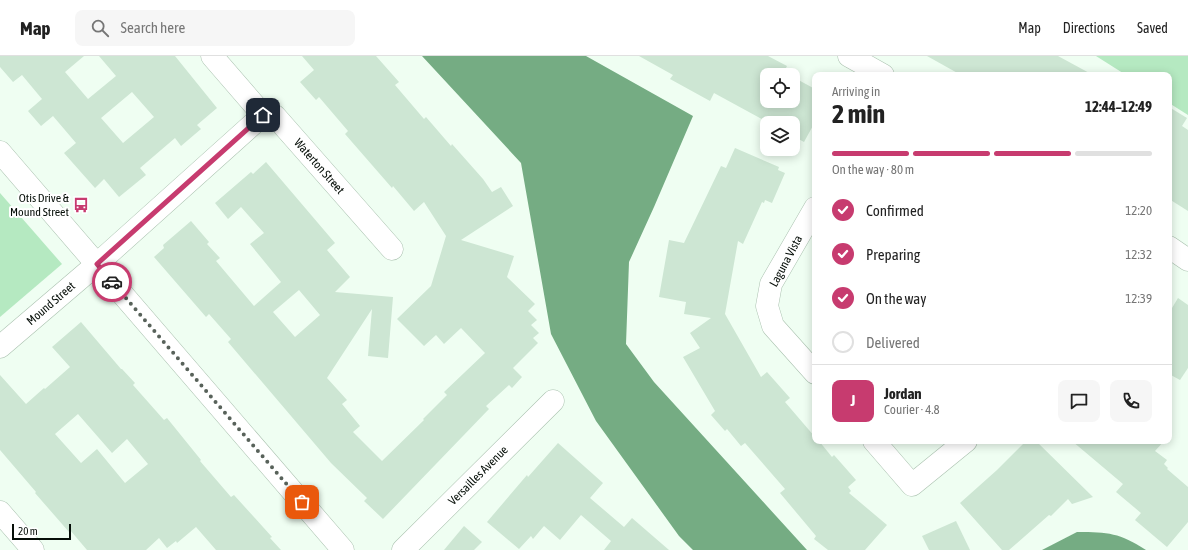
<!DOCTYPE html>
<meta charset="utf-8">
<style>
:root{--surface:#fff;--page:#f6f6f6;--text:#222;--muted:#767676;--line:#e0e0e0;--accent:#c73b6f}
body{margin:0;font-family:"Asap Condensed",sans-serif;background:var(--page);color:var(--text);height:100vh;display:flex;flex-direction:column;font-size:15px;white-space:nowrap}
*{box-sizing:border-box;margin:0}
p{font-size:13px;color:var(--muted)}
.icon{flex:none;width:22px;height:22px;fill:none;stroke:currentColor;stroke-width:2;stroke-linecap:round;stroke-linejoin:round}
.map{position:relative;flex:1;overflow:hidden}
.details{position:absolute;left:812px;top:16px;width:360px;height:372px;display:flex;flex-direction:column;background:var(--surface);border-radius:8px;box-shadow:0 2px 10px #0003}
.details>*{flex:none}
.tools{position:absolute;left:760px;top:12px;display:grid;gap:8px}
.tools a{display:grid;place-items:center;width:40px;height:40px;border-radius:8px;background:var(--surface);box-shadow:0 2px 10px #0003;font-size:20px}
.scale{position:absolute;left:12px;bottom:10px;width:59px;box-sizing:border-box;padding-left:4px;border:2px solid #060e08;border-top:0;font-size:11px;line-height:14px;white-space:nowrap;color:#060e08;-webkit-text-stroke:3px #fff;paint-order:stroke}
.pin{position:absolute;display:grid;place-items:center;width:34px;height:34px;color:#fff;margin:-17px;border-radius:8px;box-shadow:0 2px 6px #0006}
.courier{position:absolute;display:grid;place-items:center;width:40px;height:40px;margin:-20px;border:3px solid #c73b6f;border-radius:50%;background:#fff;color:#222;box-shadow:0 1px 5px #0007}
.summary em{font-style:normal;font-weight:700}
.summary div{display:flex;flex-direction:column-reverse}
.summary{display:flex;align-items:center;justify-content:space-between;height:68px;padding:0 20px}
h1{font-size:26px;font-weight:700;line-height:30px}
.bar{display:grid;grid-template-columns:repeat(4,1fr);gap:6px 4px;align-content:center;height:48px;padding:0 20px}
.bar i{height:5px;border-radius:3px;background:var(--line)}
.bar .current{background:var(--accent)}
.bar p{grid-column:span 4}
.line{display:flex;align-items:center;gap:10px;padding:0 20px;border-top:1px solid var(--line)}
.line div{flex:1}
.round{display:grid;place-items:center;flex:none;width:42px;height:42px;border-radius:8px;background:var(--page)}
ol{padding:0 20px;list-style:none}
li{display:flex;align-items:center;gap:12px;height:44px}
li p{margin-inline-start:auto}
li .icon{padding:4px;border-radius:50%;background:var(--accent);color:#fff;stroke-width:4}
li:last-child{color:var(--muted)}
li i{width:22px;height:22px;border:2px solid var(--line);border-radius:50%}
header{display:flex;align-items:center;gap:24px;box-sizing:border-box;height:56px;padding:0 20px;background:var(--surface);border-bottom:1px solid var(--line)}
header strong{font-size:19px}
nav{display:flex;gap:22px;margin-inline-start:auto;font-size:14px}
.search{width:280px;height:36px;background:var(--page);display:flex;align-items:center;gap:10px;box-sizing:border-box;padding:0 14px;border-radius:8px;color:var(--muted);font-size:15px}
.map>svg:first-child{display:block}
.green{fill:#b5e9c1}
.water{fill:#75ac83}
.building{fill:#cde6d3;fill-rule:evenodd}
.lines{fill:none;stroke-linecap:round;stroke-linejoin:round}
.minor-casing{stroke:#aac1af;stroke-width:23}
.major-casing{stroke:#aac1af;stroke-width:23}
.minor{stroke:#fff;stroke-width:22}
.major{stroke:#fff;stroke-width:22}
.done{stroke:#58625a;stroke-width:4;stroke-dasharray:0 7.2}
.route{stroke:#c73b6f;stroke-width:5}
.labels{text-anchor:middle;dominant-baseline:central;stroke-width:4;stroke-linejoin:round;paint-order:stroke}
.street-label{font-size:12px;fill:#060e08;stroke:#fff}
.poi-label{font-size:12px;fill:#060e08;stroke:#fff;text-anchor:end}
</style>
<header>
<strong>Map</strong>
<div class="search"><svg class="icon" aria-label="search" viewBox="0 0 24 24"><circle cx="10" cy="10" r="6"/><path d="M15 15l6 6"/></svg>Search here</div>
<nav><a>Map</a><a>Directions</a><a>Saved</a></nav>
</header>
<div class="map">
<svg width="1188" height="494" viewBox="0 0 1188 494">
<rect width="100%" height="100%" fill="#effef2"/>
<g class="green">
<polygon points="1096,0 1188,0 1188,59 1169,47 1169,19 1126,19"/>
<polygon points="0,137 62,208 0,261"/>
</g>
<g class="water">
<polygon points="422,0 586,0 693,60 654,151 629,206 626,288 654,326 807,494 693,494 679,480 596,365 551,278 521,107"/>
<path d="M 1077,476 C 1109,476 1119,477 1146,494 L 1042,494 Z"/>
</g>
<g class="building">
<path d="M 0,0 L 84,0 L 65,16 L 88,43 L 116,20 L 99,0 L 175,0 L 217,52 L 197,69 L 201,73 L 181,90 L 175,82 L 140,112 L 146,119 L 119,141 L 104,123 L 95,132 L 64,97 L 76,87 L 53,60 L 41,70 L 28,55 L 42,43 L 22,19 L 13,26 L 0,11 ZM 132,36 L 154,61 L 123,87 L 101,62 Z"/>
<path d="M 302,0 L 376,0 L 399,26 L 395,29 L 424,63 L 426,61 L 451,90 L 452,88 L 483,123 L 492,136 L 501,131 L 513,150 L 461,184 L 514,200 L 507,221 L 535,248 L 528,255 L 537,264 L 531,269 L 539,277 L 533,282 L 538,287 L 513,312 L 522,321 L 512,332 L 509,329 L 486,350 L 489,353 L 383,463 L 364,445 L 367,442 L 331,407 L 228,286 L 231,283 L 209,258 L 206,261 L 154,201 L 164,192 L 163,189 L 191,165 L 209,186 L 207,188 L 220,202 L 216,205 L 254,250 L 281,226 L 250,188 L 264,177 L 241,151 L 228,163 L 215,147 L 251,116 L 253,118 L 266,106 L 335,187 L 327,194 L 350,221 L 335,236 L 393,241 L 388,302 L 368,300 L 372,253 L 327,322 L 347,344 L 342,348 L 360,370 L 353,376 L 382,405 L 424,364 L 423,363 L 447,339 L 444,336 L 485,297 L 461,272 L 444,288 L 436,279 L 424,290 L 397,263 L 431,230 L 446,180 L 424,146 L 414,155 L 393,130 L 392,132 L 345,78 L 348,75 L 319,41 L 316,44 L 300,26 L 314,14 ZM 299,234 L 320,259 L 295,281 L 273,256 Z"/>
<polygon points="639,0 768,0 787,10 784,16 790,19 767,19 767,45 793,45 793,21 815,33 815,66 804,86 793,80 793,67 769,67 714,37 710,45 670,23 673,19"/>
<polygon points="927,0 1058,0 1093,19 961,19"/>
<polygon points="1169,51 1187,62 1182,70 1188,74 1188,155 1169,143"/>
<polygon points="735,92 779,111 778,114 785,117 772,147 765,144 764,147 762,146 743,188 738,185 725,258 761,321 767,316 790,342 785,346 815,381 815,385 819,385 832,401 834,399 856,424 848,431 851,435 849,437 887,469 865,494 828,494 814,483 816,480 780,437 785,433 745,387 741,390 727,373 725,375 711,359 715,355 683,301 700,292 690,277 711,262 684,258 686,246 659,241 669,184 684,187 721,110 726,112"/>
<polygon points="1178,242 1188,249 1188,312 1180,324 1169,318 1169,257"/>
<path d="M 81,266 L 121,313 L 122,313 L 135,327 L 133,329 L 164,364 L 167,362 L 201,404 L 200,405 L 231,441 L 234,439 L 272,481 L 270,482 L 281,494 L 216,494 L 196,471 L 177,487 L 176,485 L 167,492 L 159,482 L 146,494 L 87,494 L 70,474 L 69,476 L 35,437 L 36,436 L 0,394 L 0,319 L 26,348 L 44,332 L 45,333 L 70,311 L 52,291 ZM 78,358 L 112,397 L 127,383 L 148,408 L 125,427 L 97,393 L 81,407 L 55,378 Z"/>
<polygon points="1026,385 1036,385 1093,441 1072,448 1068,443 1051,460 1049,459 1009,494 1002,494 960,447 997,414"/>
<polygon points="1072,385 1164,385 1155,395 1167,404 1164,408 1168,412 1167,413 1188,431 1188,466 1167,491 1135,464 1141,457 1116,436 1123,428"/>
<polygon points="558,387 603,427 590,442 624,471 632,462 669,494 604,494 611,485 581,459 560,484 544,470 533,483 531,480 519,493 487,466 527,419 528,421"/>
<polygon points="956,465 970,494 929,494 922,480"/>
<polygon points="464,470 482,486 474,494 444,494"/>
</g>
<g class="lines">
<defs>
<g id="minor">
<path id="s1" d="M 212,0 L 263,59 L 275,60 L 392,193"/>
<polyline points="849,0 883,19"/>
<polyline points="815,152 771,228 767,250 773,270 815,317"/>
<polyline points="1169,191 1188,204"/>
<path id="s2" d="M 0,291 L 97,208 L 263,59"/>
<polyline points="874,385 912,429 966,385"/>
<polyline points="0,456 33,494"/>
<path id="s3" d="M 403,494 L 553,345"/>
</g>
<polyline id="major" points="0,96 343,494"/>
</defs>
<use href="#minor" class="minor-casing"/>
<use href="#major" class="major-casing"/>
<use href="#minor" class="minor"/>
<use href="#major" class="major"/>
</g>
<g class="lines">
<polyline class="done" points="112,226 302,446"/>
<polyline class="route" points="112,226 97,208 263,59"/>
</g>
<defs>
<symbol id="bus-bare" viewBox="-9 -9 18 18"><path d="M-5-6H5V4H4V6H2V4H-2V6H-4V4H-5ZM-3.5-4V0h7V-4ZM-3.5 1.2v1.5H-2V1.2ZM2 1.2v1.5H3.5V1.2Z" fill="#c73b6f" stroke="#fff" stroke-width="2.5" paint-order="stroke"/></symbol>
</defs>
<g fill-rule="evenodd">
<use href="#bus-bare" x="70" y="138" width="22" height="22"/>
</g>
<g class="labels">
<g class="street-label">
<text stroke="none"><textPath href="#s1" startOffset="157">Waterton Street</textPath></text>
<text transform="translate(786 205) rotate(-62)">Laguna Vista</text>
<text stroke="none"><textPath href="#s2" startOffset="67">Mound Street</textPath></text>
<text stroke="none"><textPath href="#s3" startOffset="106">Versailles Avenue</textPath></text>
</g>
<g class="poi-label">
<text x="69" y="142">Otis Drive &amp;<tspan x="69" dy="14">Mound Street</tspan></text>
</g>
</g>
</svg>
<div class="tools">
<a><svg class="icon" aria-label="locate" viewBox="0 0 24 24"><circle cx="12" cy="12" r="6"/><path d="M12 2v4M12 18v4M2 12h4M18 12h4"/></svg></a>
<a><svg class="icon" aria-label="layers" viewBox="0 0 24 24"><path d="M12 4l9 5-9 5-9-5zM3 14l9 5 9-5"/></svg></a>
</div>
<div class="scale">20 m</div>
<div class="pin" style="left:302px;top:446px;background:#ea580c"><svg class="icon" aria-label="bag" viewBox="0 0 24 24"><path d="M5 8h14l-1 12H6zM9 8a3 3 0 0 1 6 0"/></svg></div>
<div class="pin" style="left:263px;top:59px;background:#1f2937"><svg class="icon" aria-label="home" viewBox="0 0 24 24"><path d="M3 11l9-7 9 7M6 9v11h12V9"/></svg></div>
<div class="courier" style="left:112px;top:226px"><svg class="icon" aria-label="car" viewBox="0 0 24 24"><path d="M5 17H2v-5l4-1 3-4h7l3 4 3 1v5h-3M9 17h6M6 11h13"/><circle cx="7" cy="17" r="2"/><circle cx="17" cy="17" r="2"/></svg></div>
<section class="details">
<div class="summary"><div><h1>2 min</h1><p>Arriving in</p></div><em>12:44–12:49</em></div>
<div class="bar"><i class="current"></i><i class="current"></i><i class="current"></i><i></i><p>On the way · 80 m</p></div>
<ol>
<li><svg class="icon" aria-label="check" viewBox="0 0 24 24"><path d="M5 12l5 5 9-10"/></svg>Confirmed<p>12:20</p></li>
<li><svg class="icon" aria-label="check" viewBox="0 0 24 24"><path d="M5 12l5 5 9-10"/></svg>Preparing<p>12:32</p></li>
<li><svg class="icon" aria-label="check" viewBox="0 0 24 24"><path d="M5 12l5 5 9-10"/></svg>On the way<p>12:39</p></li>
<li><i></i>Delivered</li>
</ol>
<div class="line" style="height:72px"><b class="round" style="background:var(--accent);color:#fff">J</b><div><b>Jordan</b><p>Courier · 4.8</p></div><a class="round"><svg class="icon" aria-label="chat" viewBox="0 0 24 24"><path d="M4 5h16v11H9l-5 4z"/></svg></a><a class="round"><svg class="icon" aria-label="phone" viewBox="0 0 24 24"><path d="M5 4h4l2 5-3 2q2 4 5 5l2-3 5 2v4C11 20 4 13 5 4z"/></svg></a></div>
</section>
</div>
